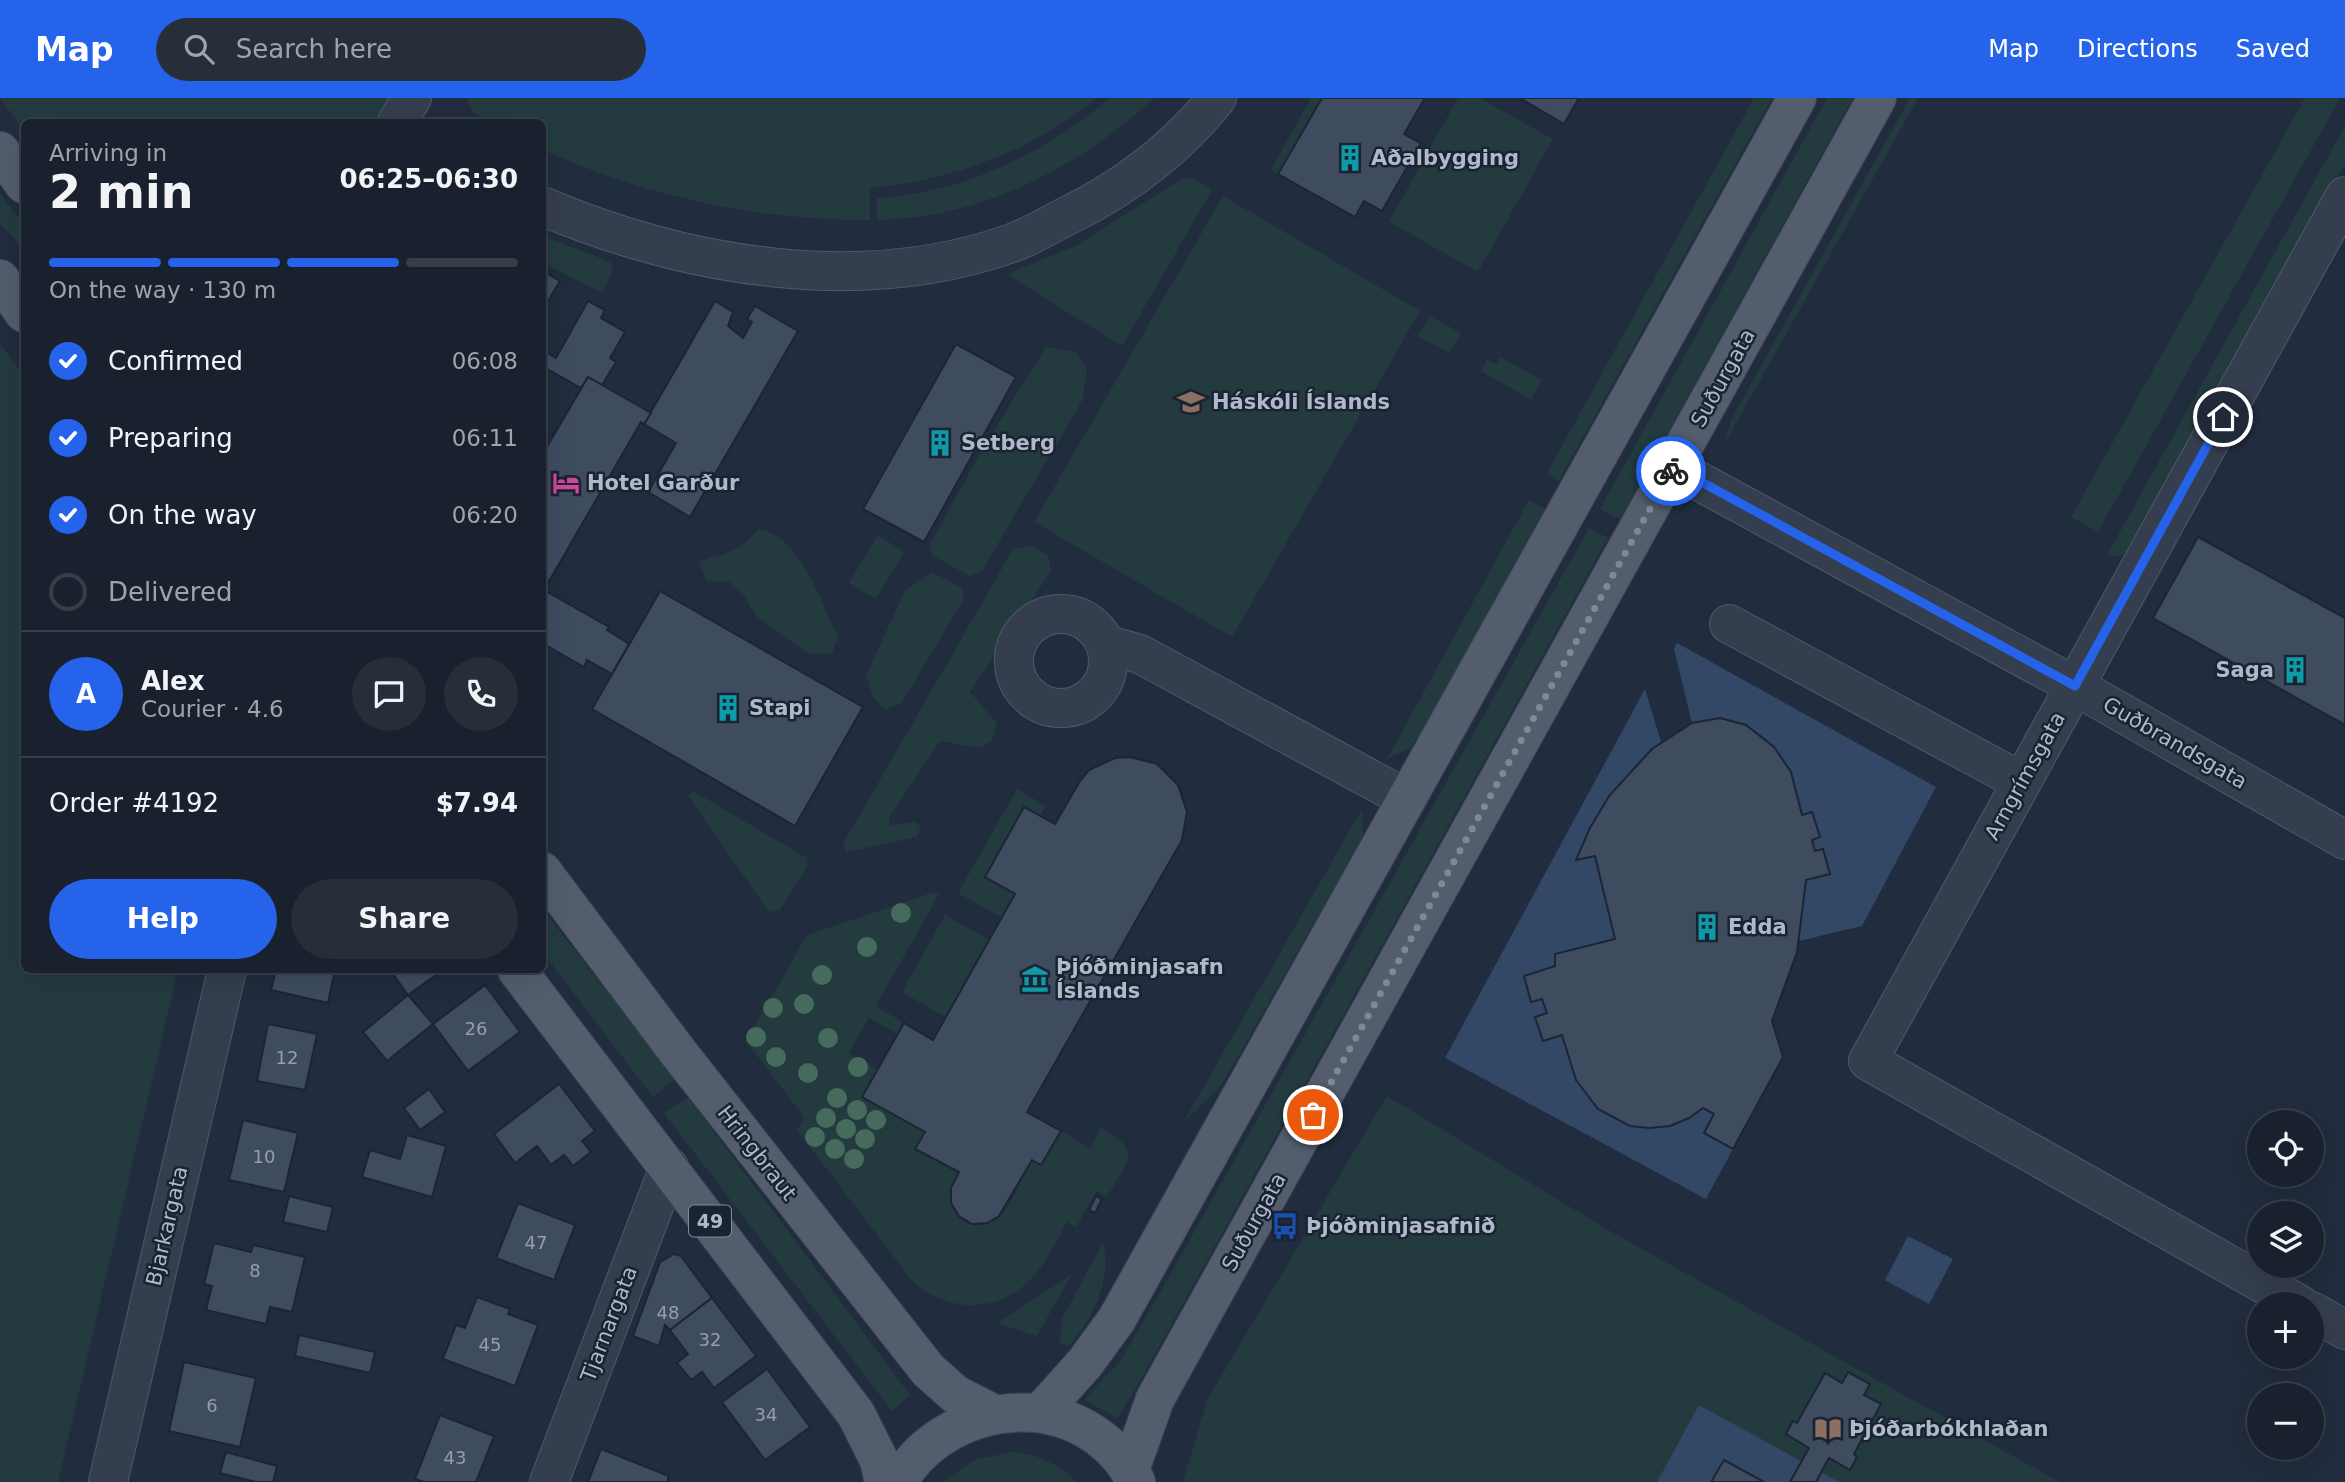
<!DOCTYPE html>
<meta charset="utf-8">
<style>
:root{--surface:#19212e;--page:#262e3a;--text:#f1f3f6;--muted:#9fa3aa;--line:#373e4a;--accent:#2563eb}
body{margin:0;font-family:"DejaVu Sans",sans-serif;background:var(--page);color:var(--text);height:100vh;display:flex;flex-direction:column;font-size:26px;white-space:nowrap}
*{box-sizing:border-box;margin:0}
p{font-size:23px;color:var(--muted)}
.icon{flex:none;width:38px;height:38px;fill:none;stroke:currentColor;stroke-width:2;stroke-linecap:round;stroke-linejoin:round}
.map{position:relative;flex:1;overflow:hidden}
.sheet{position:absolute;left:21px;top:21px;width:525px;height:854px;display:flex;flex-direction:column;background:var(--surface);border-radius:10px;box-shadow:0 7px 28px #0002,0 0 0 2px var(--line)}
.sheet>*{flex:none}
.fabs{position:absolute;left:2247px;top:1012px;display:grid;gap:14px}
.fabs a{display:grid;place-items:center;width:77px;height:77px;border-radius:50%;background:var(--surface);box-shadow:0 7px 28px #0002,0 0 0 2px var(--line);font-size:35px}
.pin{position:absolute;display:grid;place-items:center;width:60px;height:60px;color:#fff;margin:-30px;border:4px solid #fff;border-radius:50%;box-shadow:0 2px 7px #0007}
.courier{position:absolute;display:grid;place-items:center;width:70px;height:70px;margin:-35px;border:5px solid #2563eb;border-radius:50%;background:#fff;color:#222;box-shadow:0 2px 9px #0007}
.headline em{font-style:normal;font-weight:700}
.headline div{display:flex;flex-direction:column-reverse}
.headline{display:flex;align-items:center;justify-content:space-between;height:119px;padding:0 28px}
h1{font-size:46px;font-weight:700;line-height:52px}
.bar{display:grid;grid-template-columns:repeat(4,1fr);gap:10px 7px;align-content:center;height:84px;padding:0 28px}
.bar i{height:9px;border-radius:5px;background:var(--line)}
.bar .selected{background:var(--accent)}
.bar p{grid-column:span 4}
.line{display:flex;align-items:center;gap:18px;padding:0 28px;border-top:2px solid var(--line)}
.line div{flex:1}
.round{display:grid;place-items:center;flex:none;width:74px;height:74px;border-radius:37px;background:var(--page)}
ol{padding:0 28px;list-style:none}
li{display:flex;align-items:center;gap:21px;height:77px}
li p{margin-inline-start:auto}
li .icon{padding:7px;border-radius:50%;background:var(--accent);color:#fff;stroke-width:4}
li:last-child{color:var(--muted)}
li i{width:38px;height:38px;border:4px solid var(--line);border-radius:50%}
.action{display:flex;gap:14px;margin-top:auto;padding:14px 28px}
.action a{flex:1;height:80px;border-radius:42px;background:var(--accent);color:#fff;font-size:28px;font-weight:700;line-height:80px;text-align:center}
.action a+a{background:var(--page);color:var(--text)}
header{display:flex;align-items:center;gap:42px;box-sizing:border-box;height:98px;padding:0 35px;background:var(--accent);color:#fff}
header strong{font-size:33px}
nav{display:flex;gap:38px;margin-inline-start:auto;font-size:24px}
.search{width:490px;height:63px;background:var(--page);display:flex;align-items:center;gap:18px;box-sizing:border-box;padding:0 24px;border-radius:38px;color:var(--muted);font-size:26px}
.map>svg:first-child{display:block}
.green{fill:#233b3f}
.water{fill:#334766}
.building{fill:#3f4c60;stroke:#1c2534;stroke-width:2}
.lines{fill:none;stroke-linecap:round;stroke-linejoin:round}
.minor-casing{stroke:#505968;stroke-width:40}
.major-casing{stroke:#3e4756;stroke-width:40}
.minor{stroke:#353e4e;stroke-width:38}
.major{stroke:#535d6e;stroke-width:38}
.tree{fill:#466a5b}
.done{stroke:#7e8898;stroke-width:7;stroke-dasharray:0 12.6}
.route{stroke:#2563eb;stroke-width:9}
.labels{text-anchor:middle;dominant-baseline:central;stroke-width:5;stroke-linejoin:round;paint-order:stroke}
.number-label{font-size:18px;fill:#949eaf}
.shield{fill:#1a2332;stroke:#838c9c;stroke-width:2}
.shield-label{font-size:19px;font-weight:bold;fill:#b0b9c9}
.poi-label{font-size:21px;font-weight:bold;fill:#b0b9c9;stroke:#1a2332;text-anchor:start}
.street-label{font-size:21px;fill:#b0b9c9;stroke:#1a2332}
</style>
<header>
<strong>Map</strong>
<div class="search"><svg class="icon" aria-label="search" viewBox="0 0 24 24"><circle cx="10" cy="10" r="6"/><path d="M15 15l6 6"/></svg>Search here</div>
<nav><a>Map</a><a>Directions</a><a>Saved</a></nav>
</header>
<div class="map">
<svg width="2345" height="1384" viewBox="0 0 2345 1384">
<rect width="100%" height="100%" fill="#212c3e"/>
<g class="green">
<polygon points="0,0 389,0 375,24 24,24 24,33"/>
<path d="M 467,0 L 1096,0 C 1032,54 952,82 870,90 L 870,122 C 756,122 647,99 543,52 L 542,24 C 517,24 474,33 467,0 Z"/>
<path d="M 1110,0 L 1154,0 C 1079,70 981,120 877,122 L 877,100 C 964,95 1044,55 1110,0 Z"/>
<polygon points="1311,0 1322,0 1278,76 1271,71"/>
<polygon points="1458,0 1480,0 1553,41 1478,174 1389,124"/>
<polygon points="1754,0 1772,0 1558,384 1547,375"/>
<polygon points="1827,0 1853,0 1620,421 1600,411"/>
<polygon points="1910,0 1918,0 1724,347 1731,322"/>
<polygon points="2305,0 2340,0 2098,434 2071,419"/>
<polygon points="2345,28 2345,66 2132,450 2122,458 2107,457"/>
<polygon points="1183,80 1197,82 1212,92 1122,248 1009,178 1012,174 1075,148"/>
<polygon points="0,95 24,127 24,151 0,126"/>
<polygon points="1223,98 1420,213 1232,539 1034,424"/>
<polygon points="543,138 611,164 613,173 602,195 543,165"/>
<polygon points="1430,218 1461,235 1449,255 1418,238"/>
<polygon points="0,246 24,278 24,872 178,872 58,1384 0,1384"/>
<polygon points="1046,249 1076,254 1087,272 1083,301 982,473 969,478 933,458 929,448 987,343"/>
<polygon points="1500,259 1542,282 1531,302 1481,273 1487,262 1496,266"/>
<polygon points="1529,402 1545,411 1424,631 1409,651 1387,661"/>
<polygon points="1589,430 1608,440 1134,1294 1117,1320 1084,1302 1120,1263 1149,1214"/>
<path d="M 758,431 C 799,435 822,506 838,539 L 832,556 L 807,555 L 756,518 L 743,496 L 729,484 L 706,482 L 699,463 C 724,457 742,452 758,431 Z"/>
<polygon points="878,437 904,454 876,501 849,485"/>
<polygon points="1032,448 1048,457 1051,473 970,594 997,625 992,643 980,650 940,643 889,720 890,728 914,724 921,728 917,739 846,754 843,746 1013,451"/>
<polygon points="932,474 962,490 964,501 901,606 885,611 873,600 866,577 905,493"/>
<polygon points="1017,691 1046,708 1040,718 1024,709 985,779 1015,796 1002,820 958,795"/>
<polygon points="693,693 807,760 807,768 780,812 769,814 688,698"/>
<polygon points="1362,711 1363,739 1221,988 1183,1025"/>
<path d="M 934,794 L 939,796 L 876,908 L 904,925 L 898,936 L 869,920 L 849,955 L 878,972 L 862,999 L 925,1034 L 916,1051 L 959,1074 C 941,1105 961,1141 995,1122 C 1009,1114 1024,1077 1032,1062 L 1041,1067 L 1061,1033 L 1090,1050 L 1101,1029 C 1145,1055 1128,1061 1107,1099 L 1097,1093 L 1076,1129 L 1067,1124 C 1057,1142 1047,1163 1033,1179 C 998,1218 942,1215 909,1179 L 797,1032 L 804,1019 L 746,943 L 807,837 Z"/>
<polygon points="542,810 675,981 653,999 543,855"/>
<polygon points="945,817 989,842 945,919 902,894"/>
<polygon points="1387,998 1610,1133 2060,1384 1183,1384 1207,1302"/>
<polygon points="688,999 910,1297 892,1313 664,1015"/>
<path d="M 1103,1144 C 1112,1182 1094,1219 1069,1248 L 1060,1245 L 1062,1221 Z"/>
<polygon points="1071,1177 1037,1238 997,1225"/>
<path d="M 1010,1354 C 1037,1356 1057,1364 1076,1384 L 944,1384 L 972,1363 Z"/>
</g>
<g class="water">
<path d="M 1677,545 L 1936,689 L 1862,828 L 1799,843 L 1806,782 L 1830,775 L 1823,751 L 1815,753 L 1812,742 L 1820,739 L 1813,714 L 1802,717 C 1793,660 1755,607 1692,625 L 1674,551 Z"/>
<path d="M 1645,591 L 1661,644 C 1620,676 1600,717 1577,761 L 1595,758 L 1615,841 L 1555,856 L 1555,868 L 1524,878 L 1531,904 L 1542,901 L 1547,915 L 1536,919 L 1542,943 L 1562,937 C 1573,983 1594,1027 1647,1028 C 1670,1028 1684,1024 1703,1010 L 1714,1016 L 1704,1035 L 1733,1051 L 1706,1101 L 1445,960 Z"/>
<polygon points="1908,1138 1953,1161 1929,1206 1885,1182"/>
<polygon points="1699,1307 1839,1384 1764,1384 1724,1362 1711,1384 1657,1384"/>
</g>
<g class="building">
<polygon points="1322,0 1425,0 1404,36 1421,45 1382,113 1364,103 1355,119 1278,76"/>
<polygon points="1520,0 1579,0 1564,26"/>
<polygon points="542,173 560,183 542,213"/>
<polygon points="588,203 605,212 601,220 625,234 610,260 616,264 602,287 588,279 581,290 542,268 542,252 556,260"/>
<polygon points="715,203 733,214 728,228 743,240 752,224 747,221 755,208 798,233 690,419 648,394 676,345 644,326"/>
<polygon points="956,246 1016,279 924,444 863,411"/>
<polygon points="588,279 651,315 644,326 641,324 544,492 609,529 607,532 629,546 612,576 587,562 584,569 542,545 542,357"/>
<polygon points="2198,439 2345,520 2345,627 2153,520"/>
<polygon points="660,493 863,609 795,728 592,611"/>
<polygon points="1720,620 1746,627 1774,649 1791,674 1802,717 1812,714 1820,739 1812,742 1815,753 1823,751 1830,776 1806,782 1797,854 1772,923 1783,959 1733,1051 1704,1035 1714,1016 1703,1010 1689,1020 1670,1028 1650,1030 1630,1028 1598,1011 1576,982 1562,937 1543,943 1535,919 1547,915 1542,901 1531,904 1524,878 1555,868 1555,856 1615,841 1595,758 1576,762 1590,730 1609,698 1652,651 1692,625"/>
<polygon points="1130,659 1157,666 1178,687 1187,714 1182,742 1027,1014 1061,1033 1041,1067 1032,1062 999,1118 987,1125 972,1126 959,1118 951,1105 951,1090 959,1074 915,1051 925,1034 862,999 904,925 933,942 1015,796 985,779 1024,709 1055,726 1080,683 1089,672 1115,660"/>
<polygon points="276,872 335,872 328,905 271,892"/>
<polygon points="390,872 443,872 408,897"/>
<polygon points="485,887 520,934 468,973 433,926"/>
<polygon points="408,897 433,926 387,963 363,934"/>
<polygon points="268,926 317,936 305,992 257,983"/>
<polygon points="559,986 595,1033 582,1043 591,1054 573,1068 564,1057 551,1067 537,1048 515,1065 494,1036"/>
<polygon points="429,991 445,1014 420,1032 404,1010"/>
<polygon points="243,1022 298,1035 284,1094 229,1082"/>
<polygon points="407,1037 446,1048 432,1099 362,1079 370,1052 400,1061"/>
<polygon points="289,1098 333,1109 327,1134 283,1124"/>
<polygon points="1096,1098 1102,1101 1095,1115 1089,1112"/>
<polygon points="518,1105 575,1127 554,1182 496,1160"/>
<polygon points="214,1145 251,1154 253,1147 305,1159 292,1214 270,1209 266,1226 206,1212 212,1188 204,1186"/>
<polygon points="674,1156 681,1158 712,1200 670,1232 665,1227 659,1248 633,1238 660,1164"/>
<polygon points="477,1199 510,1211 508,1216 538,1227 515,1288 443,1261 456,1227 465,1230"/>
<polygon points="712,1200 756,1258 714,1290 702,1274 691,1282 677,1265 688,1256 670,1232"/>
<polygon points="299,1237 375,1254 370,1275 295,1258"/>
<polygon points="184,1264 256,1280 240,1349 169,1333"/>
<polygon points="767,1271 810,1329 765,1362 722,1304"/>
<polygon points="1848,1274 1870,1286 1864,1297 1881,1306 1854,1356 1857,1359 1850,1372 1829,1360 1816,1384 1790,1384 1809,1350 1786,1336 1793,1323 1797,1325 1825,1275 1842,1285"/>
<polygon points="440,1317 494,1338 476,1384 424,1384 415,1381"/>
<polygon points="601,1351 669,1378 667,1384 588,1384"/>
<polygon points="226,1354 277,1368 273,1384 256,1384 220,1375"/>
<polygon points="1724,1362 1764,1384 1711,1384"/>
</g>
<g class="lines">
<defs>
<g id="minor">
<polyline points="397,24 412,0"/>
<path d="M 542,108 C 686,169 861,199 1012,145 C 1032,138 1050,126 1069,117 C 1128,88 1176,51 1217,0"/>
<polyline points="1673,369 2075,588 2345,742"/>
<circle cx="1061" cy="563" r="47"/>
<polyline points="1729,526 2022,684"/>
<polyline points="1105,546 1140,556 1407,701"/>
<polyline points="2299,1206 1868,963 2345,98"/>
<polyline points="2312,1213 2345,1232"/>
<polyline points="108,1384 227,872"/>
<polyline points="549,1384 669,1069"/>
</g>
<g id="major">
<polyline points="0,53 24,86"/>
<polyline points="0,181 24,215"/>
<polyline points="542,773 678,954 928,1272 955,1296 992,1315"/>
<polyline points="517,872 856,1316 879,1362 884,1384"/>
<polyline points="1040,1315 1085,1265 1117,1221 1797,0"/>
<polyline points="1130,1372 1155,1301 1877,0"/>
<path d="M 898,1384 C 950,1296 1087,1287 1136,1384"/>
</g>
</defs>
<use href="#minor" class="minor-casing"/>
<use href="#major" class="major-casing"/>
<use href="#minor" class="minor"/>
<use href="#major" class="major"/>
</g>
<g class="tree">
<circle cx="901" cy="815" r="10"/>
<circle cx="867" cy="849" r="10"/>
<circle cx="822" cy="877" r="10"/>
<circle cx="804" cy="906" r="10"/>
<circle cx="773" cy="910" r="10"/>
<circle cx="756" cy="939" r="10"/>
<circle cx="828" cy="940" r="10"/>
<circle cx="776" cy="959" r="10"/>
<circle cx="858" cy="969" r="10"/>
<circle cx="808" cy="975" r="10"/>
<circle cx="837" cy="1000" r="10"/>
<circle cx="857" cy="1012" r="10"/>
<circle cx="826" cy="1020" r="10"/>
<circle cx="876" cy="1022" r="10"/>
<circle cx="846" cy="1031" r="10"/>
<circle cx="815" cy="1039" r="10"/>
<circle cx="865" cy="1041" r="10"/>
<circle cx="835" cy="1051" r="10"/>
<circle cx="854" cy="1061" r="10"/>
</g>
<g class="lines">
<polyline class="done" points="1313,1017 1671,373"/>
<polyline class="route" points="1671,373 1674,369 2075,588 2223,319"/>
</g>
<defs>
<symbol id="building-bare" viewBox="-9 -9 18 18"><path d="M-4-6H4V6H1V3H-1V6H-4ZM-2.5-4.3h1.7v1.8h-1.7ZM.8-4.3h1.7v1.8H.8ZM-2.5-1h1.7V.8h-1.7ZM.8-1h1.7V.8H.8Z" fill="#0f9aa8" stroke="#1a2332" stroke-width="2.5" paint-order="stroke"/></symbol>
<symbol id="university-bare" viewBox="-9 -9 18 18"><path d="M0-5L7-2L0 1L-7-2ZM-4 1L0 2.5L4 1V4Q0 6-4 4Z" fill="#8d6e63" stroke="#1a2332" stroke-width="2.5" paint-order="stroke"/></symbol>
<symbol id="hotel-bare" viewBox="-9 -9 18 18"><path d="M-6-4.5h1.5V1H6V5H4.5V3h-9V5H-6ZM-4 0a1.8 1.8 0 1 1 3.6 0ZM.5 0V-2.5h3Q6-2.5 6 0Z" fill="#d1479c" stroke="#1a2332" stroke-width="2.5" paint-order="stroke"/></symbol>
<symbol id="museum-bare" viewBox="-9 -9 18 18"><path d="M0-6L6-3V-2H-6V-3ZM-5-1h2V3h-2ZM-1-1h2V3h-2ZM3-1h2V3H3ZM-6 4H6V6H-6Z" fill="#0f9aa8" stroke="#1a2332" stroke-width="2.5" paint-order="stroke"/></symbol>
<symbol id="bus-bare" viewBox="-9 -9 18 18"><path d="M-5-6H5V4H4V6H2V4H-2V6H-4V4H-5ZM-3.5-4V0h7V-4ZM-3.5 1.2v1.5H-2V1.2ZM2 1.2v1.5H3.5V1.2Z" fill="#1a4fb4" stroke="#1a2332" stroke-width="2.5" paint-order="stroke"/></symbol>
<symbol id="library-bare" viewBox="-9 -9 18 18"><path d="M-6-4Q-3-5.5-.7-3.5V5Q-3 3-6 4ZM6-4Q3-5.5 .7-3.5V5Q3 3 6 4Z" fill="#8d6e63" stroke="#1a2332" stroke-width="2.5" paint-order="stroke"/></symbol>
</defs>
<g fill-rule="evenodd">
<use href="#building-bare" x="1331" y="41" width="38" height="38"/>
<use href="#university-bare" x="1172" y="285" width="38" height="38"/>
<use href="#building-bare" x="921" y="326" width="38" height="38"/>
<use href="#hotel-bare" x="547" y="366" width="38" height="38"/>
<use href="#building-bare" x="2276" y="553" width="38" height="38"/>
<use href="#building-bare" x="709" y="591" width="38" height="38"/>
<use href="#building-bare" x="1688" y="810" width="38" height="38"/>
<use href="#museum-bare" x="1016" y="862" width="38" height="38"/>
<use href="#bus-bare" x="1266" y="1109" width="38" height="38"/>
<use href="#library-bare" x="1809" y="1312" width="38" height="38"/>
</g>
<g class="labels">
<g class="number-label">
<text x="476" y="930">26</text>
<text x="287" y="959">12</text>
<text x="264" y="1058">10</text>
<text x="536" y="1144">47</text>
<text x="255" y="1172">8</text>
<text x="668" y="1214">48</text>
<text x="710" y="1241">32</text>
<text x="490" y="1246">45</text>
<text x="212" y="1307">6</text>
<text x="766" y="1316">34</text>
<text x="455" y="1359">43</text>
</g>
<rect class="shield" x="689" y="1107.5" width="42" height="31" rx="5"/>
<g class="shield-label">
<text x="710" y="1123">49</text>
</g>
<g class="poi-label">
<text x="1371" y="60">Aðalbygging</text>
<text x="1212" y="304">Háskóli Íslands</text>
<text x="961" y="345">Setberg</text>
<text x="587" y="385">Hotel Garður</text>
<text x="2274" y="572" text-anchor="end">Saga</text>
<text x="749" y="610">Stapi</text>
<text x="1728" y="829">Edda</text>
<text x="1056" y="869">Þjóðminjasafn<tspan x="1056" dy="24">Íslands</tspan></text>
<text x="1306" y="1128">Þjóðminjasafnið</text>
<text x="1849" y="1331">Þjóðarbókhlaðan</text>
</g>
<g class="street-label">
<text transform="translate(1723 280) rotate(-61)">Suðurgata</text>
<text transform="translate(2175 645) rotate(30)">Guðbrandsgata</text>
<text transform="translate(2025 678) rotate(-61)">Arngrímsgata</text>
<text transform="translate(757 1055) rotate(52)">Hringbraut</text>
<text transform="translate(1254 1124) rotate(-61)">Suðurgata</text>
<text transform="translate(167 1128) rotate(-77)">Bjarkargata</text>
<text transform="translate(609 1226) rotate(-69)">Tjarnargata</text>
</g>
</g>
</svg>
<div class="fabs">
<a><svg class="icon" aria-label="locate" viewBox="0 0 24 24"><circle cx="12" cy="12" r="6"/><path d="M12 2v4M12 18v4M2 12h4M18 12h4"/></svg></a>
<a><svg class="icon" aria-label="layers" viewBox="0 0 24 24"><path d="M12 4l9 5-9 5-9-5zM3 14l9 5 9-5"/></svg></a>
<a>+</a>
<a>−</a>
</div>
<div class="pin" style="left:1313px;top:1017px;background:#ea580c"><svg class="icon" aria-label="bag" viewBox="0 0 24 24"><path d="M5 8h14l-1 12H6zM9 8a3 3 0 0 1 6 0"/></svg></div>
<div class="pin" style="left:2223px;top:319px;background:#1f2937"><svg class="icon" aria-label="home" viewBox="0 0 24 24"><path d="M3 11l9-7 9 7M6 9v11h12V9"/></svg></div>
<div class="courier" style="left:1671px;top:373px"><svg class="icon" aria-label="bike" viewBox="0 0 24 24"><circle cx="6" cy="16" r="4"/><circle cx="18" cy="16" r="4"/><path d="M6 16l4-8h5l3 8M10 8l3 8H6M13 5h3"/></svg></div>
<section class="sheet">
<div class="headline"><div><h1>2 min</h1><p>Arriving in</p></div><em>06:25–06:30</em></div>
<div class="bar"><i class="selected"></i><i class="selected"></i><i class="selected"></i><i></i><p>On the way · 130 m</p></div>
<ol>
<li><svg class="icon" aria-label="check" viewBox="0 0 24 24"><path d="M5 12l5 5 9-10"/></svg>Confirmed<p>06:08</p></li>
<li><svg class="icon" aria-label="check" viewBox="0 0 24 24"><path d="M5 12l5 5 9-10"/></svg>Preparing<p>06:11</p></li>
<li><svg class="icon" aria-label="check" viewBox="0 0 24 24"><path d="M5 12l5 5 9-10"/></svg>On the way<p>06:20</p></li>
<li><i></i>Delivered</li>
</ol>
<div class="line" style="height:126px"><b class="round" style="background:var(--accent);color:#fff">A</b><div><b>Alex</b><p>Courier · 4.6</p></div><a class="round"><svg class="icon" aria-label="chat" viewBox="0 0 24 24"><path d="M4 5h16v11H9l-5 4z"/></svg></a><a class="round"><svg class="icon" aria-label="phone" viewBox="0 0 24 24"><path d="M5 4h4l2 5-3 2q2 4 5 5l2-3 5 2v4C11 20 4 13 5 4z"/></svg></a></div>
<div class="line" style="height:91px"><div>Order #4192</div><b>$7.94</b></div>
<div class="action"><a>Help</a><a>Share</a></div>
</section>
</div>
